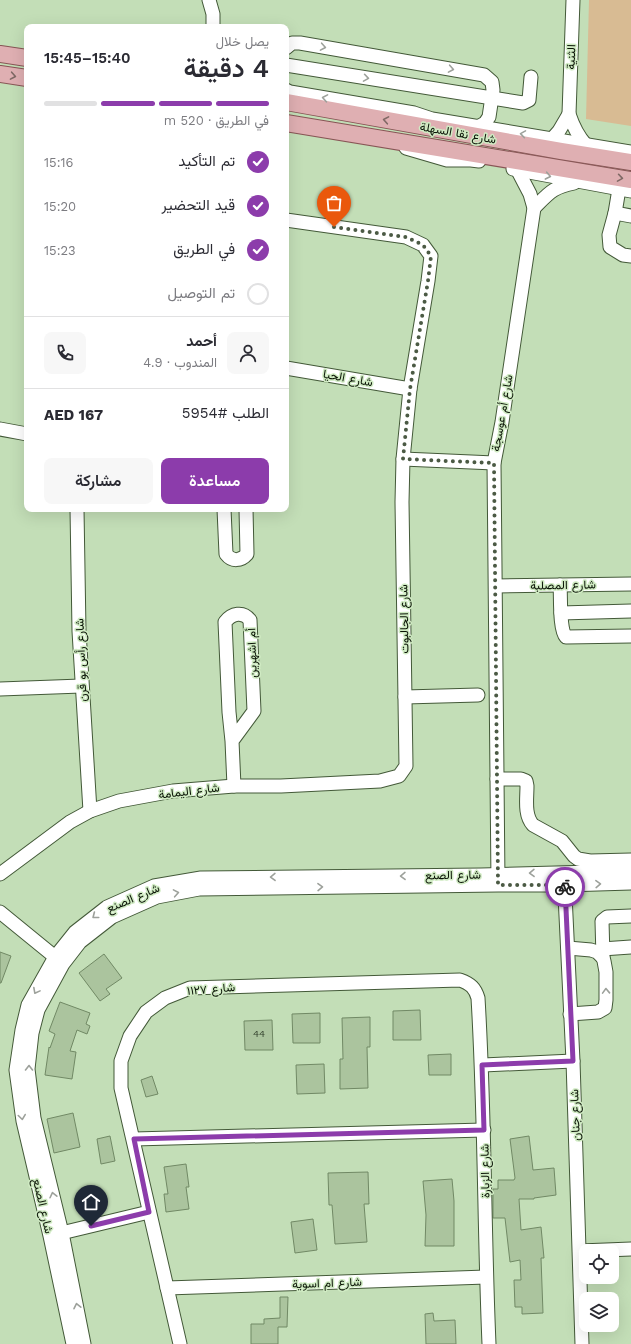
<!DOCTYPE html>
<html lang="ar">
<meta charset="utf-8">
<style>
:root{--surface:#fff;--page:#f7f7f7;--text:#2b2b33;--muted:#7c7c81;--line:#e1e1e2;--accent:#8c3cab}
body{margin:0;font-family:"Work Sans",Vazirmatn,sans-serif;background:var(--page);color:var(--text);direction:rtl;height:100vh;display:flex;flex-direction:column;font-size:15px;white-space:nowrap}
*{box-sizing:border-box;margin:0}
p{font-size:13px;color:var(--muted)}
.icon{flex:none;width:22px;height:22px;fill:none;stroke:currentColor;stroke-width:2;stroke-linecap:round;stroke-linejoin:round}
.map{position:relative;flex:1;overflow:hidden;direction:ltr}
.details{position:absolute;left:24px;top:24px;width:265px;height:488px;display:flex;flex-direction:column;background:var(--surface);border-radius:8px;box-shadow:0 4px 16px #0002;direction:rtl}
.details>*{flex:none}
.tools{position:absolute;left:579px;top:1244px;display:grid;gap:8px}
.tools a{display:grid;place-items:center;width:40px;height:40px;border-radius:8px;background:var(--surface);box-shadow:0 4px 16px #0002;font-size:20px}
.pin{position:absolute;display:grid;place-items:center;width:34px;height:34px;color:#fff;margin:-41px -17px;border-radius:50% 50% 50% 0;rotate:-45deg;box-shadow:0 0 4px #0007}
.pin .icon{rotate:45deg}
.courier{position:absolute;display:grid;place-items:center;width:40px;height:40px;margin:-20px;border:3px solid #8c3cab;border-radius:50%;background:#fff;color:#222;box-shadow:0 1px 5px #0007}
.headline em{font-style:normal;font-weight:600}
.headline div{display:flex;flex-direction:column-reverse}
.headline{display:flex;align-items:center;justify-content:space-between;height:68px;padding:0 20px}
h1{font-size:26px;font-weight:600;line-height:30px}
.bar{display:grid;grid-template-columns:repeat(4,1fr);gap:6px 4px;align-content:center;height:48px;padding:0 20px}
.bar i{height:5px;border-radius:3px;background:var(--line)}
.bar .on{background:var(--accent)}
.bar p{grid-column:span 4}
.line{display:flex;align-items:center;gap:10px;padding:0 20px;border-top:1px solid var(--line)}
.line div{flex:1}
.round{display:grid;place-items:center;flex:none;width:42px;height:42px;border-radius:8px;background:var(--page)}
ol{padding:0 20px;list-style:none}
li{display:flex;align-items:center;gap:12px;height:44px}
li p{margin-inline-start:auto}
li .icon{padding:4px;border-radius:50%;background:var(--accent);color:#fff;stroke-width:4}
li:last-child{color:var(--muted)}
li i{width:22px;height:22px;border:2px solid var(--line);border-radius:50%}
.cta{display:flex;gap:8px;margin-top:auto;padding:8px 20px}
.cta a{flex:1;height:46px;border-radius:8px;background:var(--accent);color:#fff;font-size:16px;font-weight:600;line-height:46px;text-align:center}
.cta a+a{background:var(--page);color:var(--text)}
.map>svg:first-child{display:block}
.green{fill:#d8bb93}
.building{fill:#abc49e;stroke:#718965}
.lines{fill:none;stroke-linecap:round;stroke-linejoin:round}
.minor-casing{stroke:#435938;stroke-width:15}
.major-casing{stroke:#875555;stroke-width:18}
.minor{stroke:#fff;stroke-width:13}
.major{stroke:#dfafb2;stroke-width:16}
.oneway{stroke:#9da19b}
.oneway2{stroke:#7f6965}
.done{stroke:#4b5a44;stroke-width:4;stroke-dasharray:0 7.2}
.route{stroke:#8c3cab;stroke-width:5}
.labels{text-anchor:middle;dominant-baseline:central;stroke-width:3;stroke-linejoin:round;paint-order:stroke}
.number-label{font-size:10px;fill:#323f2c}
.street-label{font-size:12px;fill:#0a1306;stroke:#d0ebc3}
</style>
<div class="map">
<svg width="631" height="1344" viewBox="0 0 631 1344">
<rect width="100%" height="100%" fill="#c3deb7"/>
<polygon class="green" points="589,0 631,0 631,126 586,119"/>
<g class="building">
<polygon points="0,952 11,956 1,983 0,983"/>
<polygon points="104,954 122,978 106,989 110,994 100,1001 79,973"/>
<polygon points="60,1002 90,1013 86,1024 90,1026 87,1034 77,1030 70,1051 76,1052 72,1079 45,1075 49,1047 50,1048 55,1034 49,1031"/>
<polygon points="420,1010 421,1040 393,1040 393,1011"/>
<polygon points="320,1013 320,1043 293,1043 292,1014"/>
<polygon points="370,1017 370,1047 367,1047 368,1088 340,1089 340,1059 343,1059 342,1018"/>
<polygon points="272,1020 273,1050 245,1050 244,1021"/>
<polygon points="451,1054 451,1075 429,1075 428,1055"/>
<polygon points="324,1064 325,1093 297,1094 296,1065"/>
<polygon points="152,1076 158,1094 146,1097 141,1080"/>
<polygon points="73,1113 80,1147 54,1153 47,1119"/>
<polygon points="110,1136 115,1161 101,1164 97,1139"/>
<polygon points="529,1136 533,1170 554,1168 556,1195 534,1198 534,1199 519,1199 521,1230 541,1227 544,1258 541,1258 543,1313 522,1314 522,1307 515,1307 514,1280 521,1280 520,1260 510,1262 505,1218 493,1218 493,1189 498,1189 498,1180 514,1180 515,1178 510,1139"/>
<polygon points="186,1164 189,1187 186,1187 189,1209 166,1212 164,1194 168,1194 164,1167"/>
<polygon points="368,1172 369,1204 364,1204 367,1242 335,1244 332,1205 329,1205 328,1173"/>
<polygon points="452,1179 454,1201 454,1246 425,1246 426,1215 423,1181"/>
<polygon points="313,1219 317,1250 295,1253 291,1222"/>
<polygon points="280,1297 288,1297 287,1327 278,1327 278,1344 251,1344 251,1324 264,1324 264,1319 280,1318"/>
<polygon points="433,1313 434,1321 455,1320 456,1344 426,1344 425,1314"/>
</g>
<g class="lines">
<defs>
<g id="minor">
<polyline points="209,0 213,14 213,27"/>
<path d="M 573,0 L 569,114 C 573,126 577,135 586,145"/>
<polyline points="286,48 292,43 300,43 484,75 492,82 493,90 489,117 485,123 478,127"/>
<polyline points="286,65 523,103 529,100 531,77"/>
<polyline points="286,90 290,92 414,113 432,119 631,152"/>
<polyline points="552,139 559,131 569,114"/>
<polyline points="406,148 447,160 471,160 479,161"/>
<polyline points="513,169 631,191"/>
<polyline points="619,189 615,213 609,235 610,247 623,255 631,256"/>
<path d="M 534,208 C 549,193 553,187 574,183"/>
<polyline points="615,213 631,216"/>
<polyline points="286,368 410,389"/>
<polyline points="0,429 27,434"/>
<polyline points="403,459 494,463"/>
<polyline points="77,509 79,631 90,811"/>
<path d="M 224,509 L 226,554 C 232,562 241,561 247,554 L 246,509"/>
<path d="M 560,585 C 561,596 559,629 566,637 L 631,636"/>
<polyline points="496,586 631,584"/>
<polyline points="561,613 631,611"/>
<polyline points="0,689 81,686"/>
<polyline points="405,697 478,695"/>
<path d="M 232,741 L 254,711 L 250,620 C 243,611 232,613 225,622 L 229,712 L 232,741 L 234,786"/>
<path d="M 497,779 L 521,779 L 526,781 L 527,786 C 527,799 524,815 533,825 L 562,841 L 574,856 L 578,859 L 590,861 L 631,860"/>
<polyline points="0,874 70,822 90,811 119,801 173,791 234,786 281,786 380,781 399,776 406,766 402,502 403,459 410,389 428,281 431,256 423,245 406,237 286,220"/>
<polyline points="565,876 565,895 573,1061 582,1344"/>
<polyline points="498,882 494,463 502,422 534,208 530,194 518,171"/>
<polyline points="0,912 60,961"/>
<polyline points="568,948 591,950 597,952 603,958 604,961 606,972 606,1000 605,1008 598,1012 570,1014"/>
<polyline points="602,949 631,947"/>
<polyline points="603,958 602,921 607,917 631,916"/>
<polyline points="483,1065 573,1061"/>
<polyline points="134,1139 484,1130"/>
<polyline points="53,1235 149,1212"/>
<polyline points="580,1251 631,1249"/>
<polyline points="167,1288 486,1277"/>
<polyline points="73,1344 50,1236 23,1121 16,1070 22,1030 28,1005 55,957 75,932 107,907 154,886 201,878 481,875 631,871"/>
<polyline points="84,1344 62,1233 34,1118 28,1069 32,1033 38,1010 63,964 80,942 112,917 157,897 199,889 498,885 565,885 631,883"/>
<path d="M 180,1344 L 121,1088 L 121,1061 L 130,1036 L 146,1012 L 165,998 L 190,988 L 460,980 C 471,984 475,988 478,998 C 485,1113 484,1229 489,1344"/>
</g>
<g id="major">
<polyline points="0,54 27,58"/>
<polyline points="0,74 27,78"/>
<polyline points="286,102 561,151 631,162"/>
<polyline points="286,123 631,180"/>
</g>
</defs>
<use href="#minor" class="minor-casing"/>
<use href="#major" class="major-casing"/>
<use href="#minor" class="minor"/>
<use href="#major" class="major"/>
</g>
<defs><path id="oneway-chevron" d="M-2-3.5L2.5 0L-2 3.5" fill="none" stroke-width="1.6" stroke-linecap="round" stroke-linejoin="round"/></defs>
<g class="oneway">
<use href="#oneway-chevron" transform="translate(323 47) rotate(10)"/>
<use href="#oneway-chevron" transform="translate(451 69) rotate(10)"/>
<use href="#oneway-chevron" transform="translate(366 78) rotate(9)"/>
<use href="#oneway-chevron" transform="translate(325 98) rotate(-170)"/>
<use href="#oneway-chevron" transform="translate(523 134) rotate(-171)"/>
<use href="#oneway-chevron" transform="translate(548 176) rotate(11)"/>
<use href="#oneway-chevron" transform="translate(532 873) rotate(179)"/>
<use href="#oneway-chevron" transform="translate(403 876) rotate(179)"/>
<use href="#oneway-chevron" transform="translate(273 877) rotate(179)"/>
<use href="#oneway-chevron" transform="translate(598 884) rotate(-2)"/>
<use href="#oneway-chevron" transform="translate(320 887) rotate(-1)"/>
<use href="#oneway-chevron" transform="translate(176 893) rotate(-10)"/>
<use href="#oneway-chevron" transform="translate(95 916) rotate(142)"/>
<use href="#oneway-chevron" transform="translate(36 991) rotate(118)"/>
<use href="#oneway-chevron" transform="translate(606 991) rotate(-92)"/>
<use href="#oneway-chevron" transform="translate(29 1068) rotate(-90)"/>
<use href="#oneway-chevron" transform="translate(22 1117) rotate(82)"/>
<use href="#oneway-chevron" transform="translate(53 1195) rotate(-103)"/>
<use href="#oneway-chevron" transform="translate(77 1306) rotate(-102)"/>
</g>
<g class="oneway2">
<use href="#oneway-chevron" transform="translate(13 76) rotate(10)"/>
<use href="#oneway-chevron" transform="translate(386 120) rotate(-170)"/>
<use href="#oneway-chevron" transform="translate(620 178) rotate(9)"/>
</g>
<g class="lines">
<polyline class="done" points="334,227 406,237 423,245 431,256 428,281 410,389 403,459 494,463 498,885 565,885 565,887"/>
<polyline class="route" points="91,1226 149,1212 134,1139 484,1130 482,1065 573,1061 565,887"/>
</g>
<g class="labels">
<g class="number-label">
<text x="259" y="1033">44</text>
</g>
<g class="street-label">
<text transform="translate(571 57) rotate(-88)">الثنية</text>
<text transform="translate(458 133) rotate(10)">شارع نقا السهلة</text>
<text transform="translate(348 378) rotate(10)">شارع الحيا</text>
<text transform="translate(502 413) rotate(-80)">شارع أم عوسجة</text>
<text transform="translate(563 585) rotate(-1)">شارع المصلبة</text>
<text transform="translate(404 619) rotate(-91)">شارع الجالبوت</text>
<text transform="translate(252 653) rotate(-92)">أم اشهرين</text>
<text transform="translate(81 660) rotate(-92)">شارع رأس بو قرن</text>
<text transform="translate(189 791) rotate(-7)">شارع اليمامة</text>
<text transform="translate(453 875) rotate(-1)">شارع الصنع</text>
<text transform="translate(133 898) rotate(-23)">شارع الصنع</text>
<text transform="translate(211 989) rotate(-5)">شارع ١١٢٧</text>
<text transform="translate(575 1115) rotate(-92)">شارع جنان</text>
<text transform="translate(485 1171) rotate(-91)">شارع الزبارة</text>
<text transform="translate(43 1206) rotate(77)">شارع الصنع</text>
<text transform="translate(327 1283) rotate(-2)">شارع ام اسوية</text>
</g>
</g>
</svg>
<div class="tools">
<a><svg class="icon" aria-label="locate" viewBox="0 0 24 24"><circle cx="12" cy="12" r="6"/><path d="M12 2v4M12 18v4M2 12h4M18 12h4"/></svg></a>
<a><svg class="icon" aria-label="layers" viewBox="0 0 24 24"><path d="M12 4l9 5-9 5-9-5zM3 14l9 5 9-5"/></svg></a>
</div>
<div class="pin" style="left:334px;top:227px;background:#ea580c"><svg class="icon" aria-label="bag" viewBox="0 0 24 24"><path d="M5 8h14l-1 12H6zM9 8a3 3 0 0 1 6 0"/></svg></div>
<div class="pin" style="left:91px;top:1226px;background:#1f2937"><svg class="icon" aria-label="home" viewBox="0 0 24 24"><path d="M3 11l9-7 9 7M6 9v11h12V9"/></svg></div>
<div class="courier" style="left:565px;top:887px"><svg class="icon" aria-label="bike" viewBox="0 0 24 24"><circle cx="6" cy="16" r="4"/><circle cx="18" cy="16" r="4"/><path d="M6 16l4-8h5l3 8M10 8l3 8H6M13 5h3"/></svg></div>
<section class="details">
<div class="headline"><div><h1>4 دقيقة</h1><p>يصل خلال</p></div><em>15:40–15:45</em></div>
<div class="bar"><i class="on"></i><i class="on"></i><i class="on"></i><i></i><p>في الطريق · 520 m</p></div>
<ol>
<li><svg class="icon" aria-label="check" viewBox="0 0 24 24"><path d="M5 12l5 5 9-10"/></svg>تم التأكيد<p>15:16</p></li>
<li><svg class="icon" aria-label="check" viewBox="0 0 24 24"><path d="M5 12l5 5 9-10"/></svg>قيد التحضير<p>15:20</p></li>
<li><svg class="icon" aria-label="check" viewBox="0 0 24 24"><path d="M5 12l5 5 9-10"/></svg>في الطريق<p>15:23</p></li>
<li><i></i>تم التوصيل</li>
</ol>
<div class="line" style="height:72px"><a class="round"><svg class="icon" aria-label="person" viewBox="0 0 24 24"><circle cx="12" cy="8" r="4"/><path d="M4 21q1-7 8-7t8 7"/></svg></a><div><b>أحمد</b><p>المندوب · 4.9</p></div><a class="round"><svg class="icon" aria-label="phone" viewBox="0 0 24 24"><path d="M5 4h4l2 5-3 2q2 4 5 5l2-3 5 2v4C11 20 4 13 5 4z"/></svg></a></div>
<div class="line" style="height:52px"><div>الطلب #5954</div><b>AED 167</b></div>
<div class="cta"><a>مساعدة</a><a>مشاركة</a></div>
</section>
</div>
